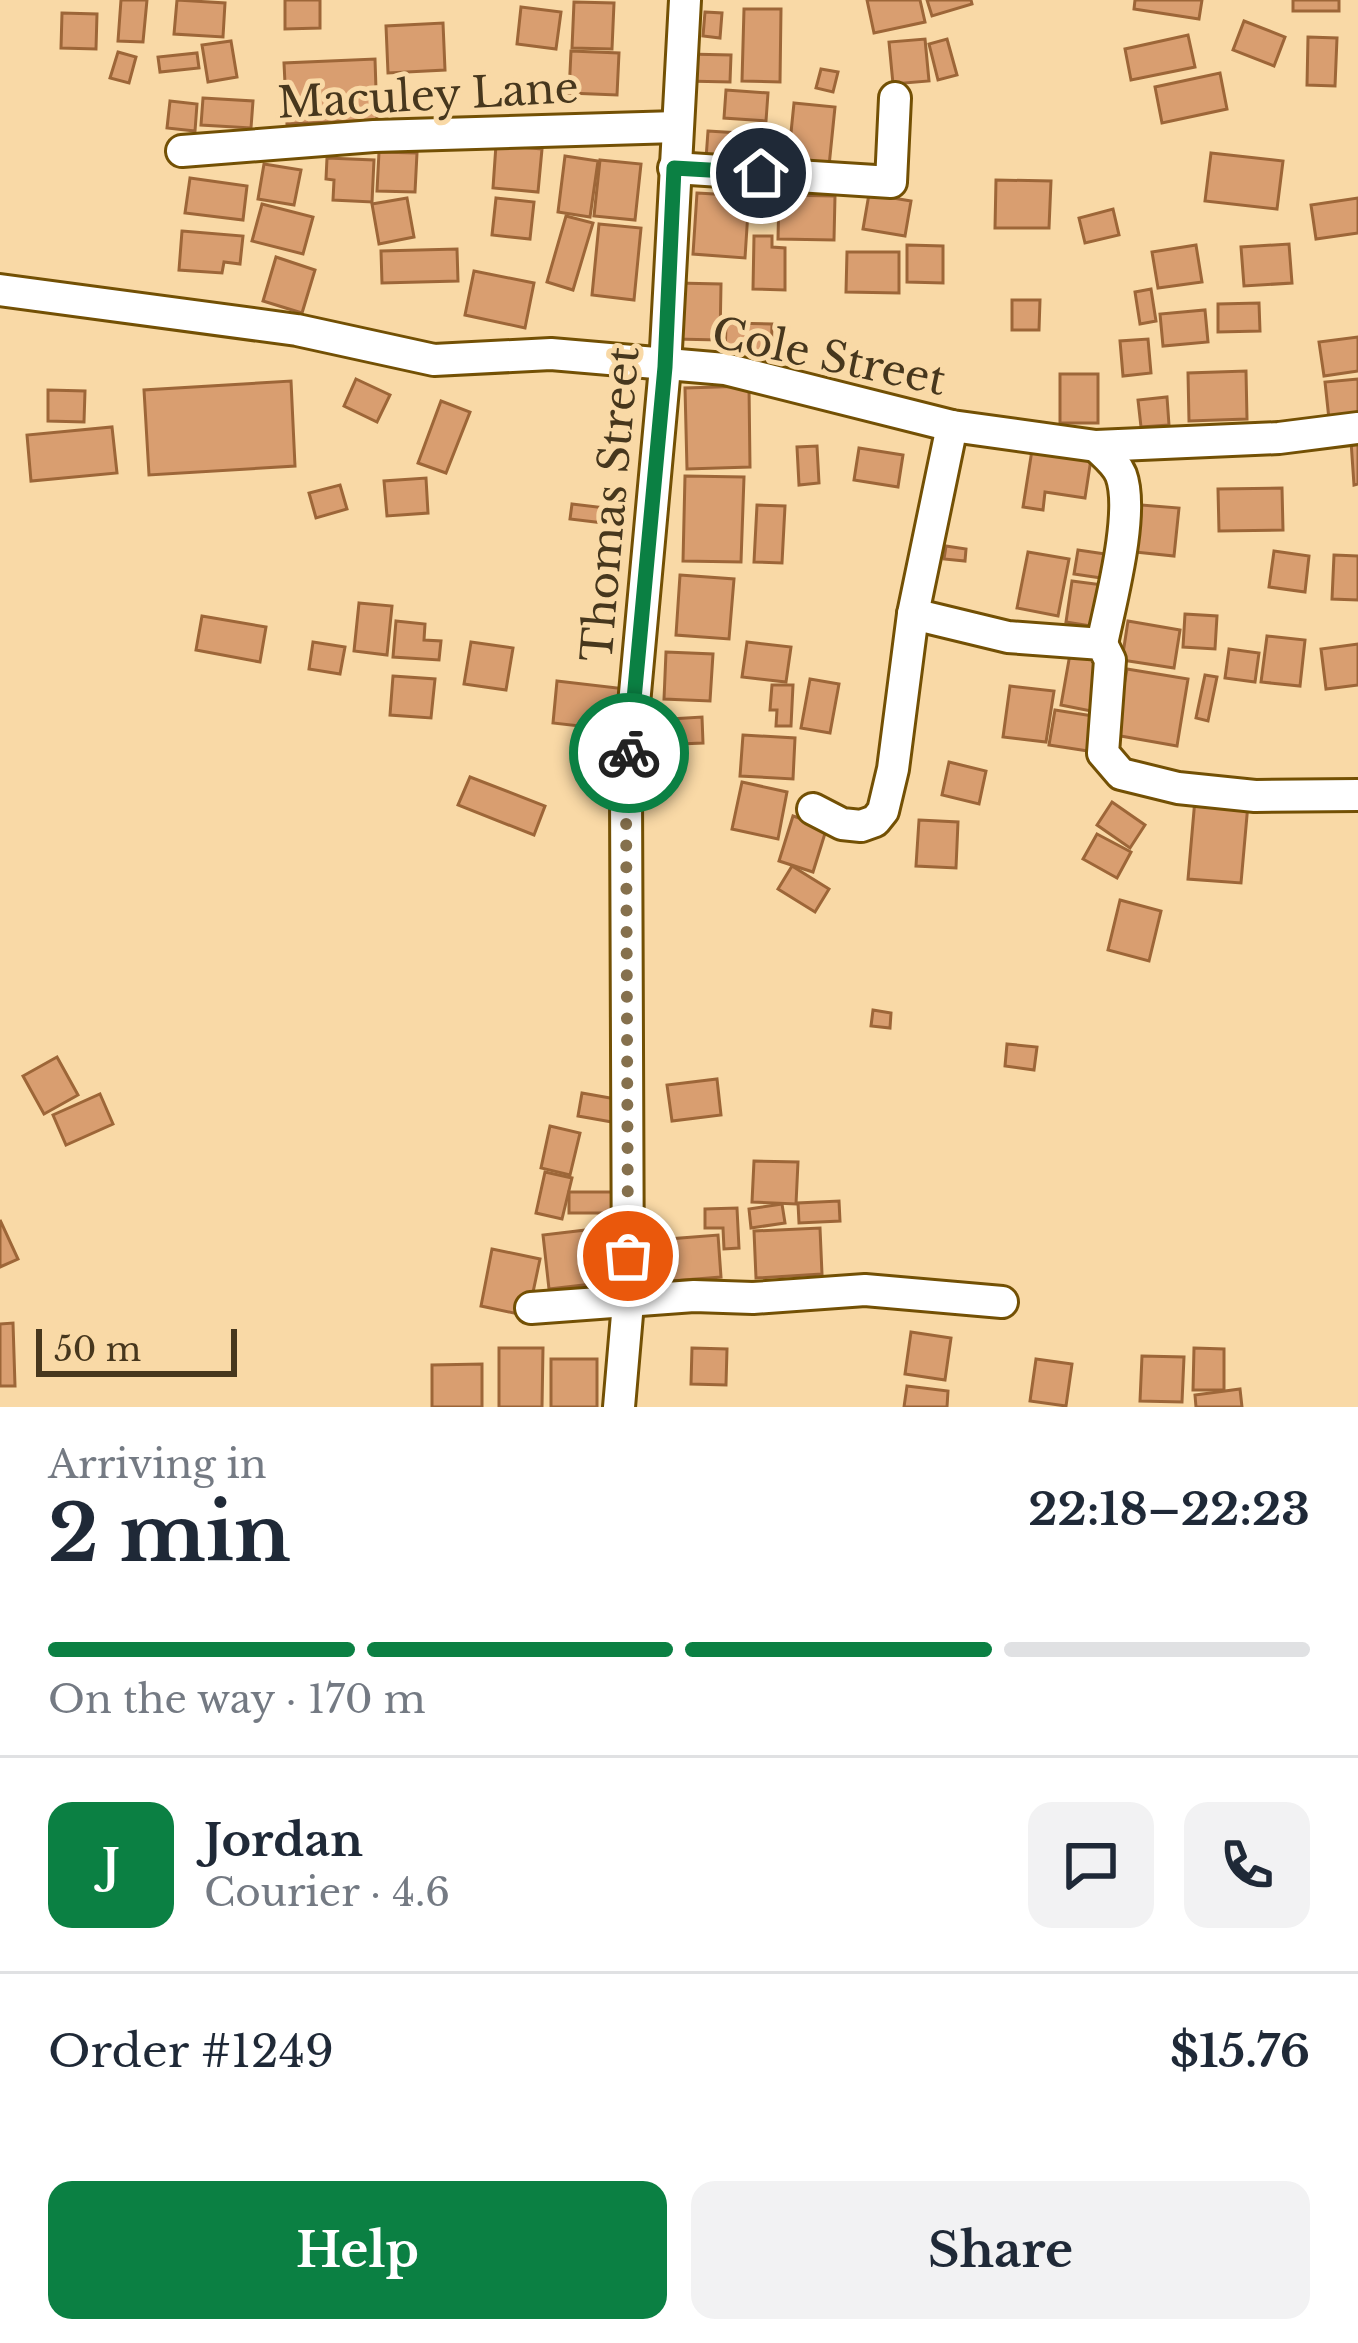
<!DOCTYPE html>
<meta charset="utf-8">
<style>
:root{--surface:#fff;--page:#f2f2f3;--text:#1f2937;--muted:#747a83;--line:#e0e1e3;--accent:#0b8043}
body{margin:0;font-family:"Libre Baskerville",serif;background:var(--page);color:var(--text);height:100vh;display:flex;flex-direction:column;font-size:45px;white-space:nowrap}
*{box-sizing:border-box;margin:0}
p{font-size:39px;color:var(--muted)}
.icon{flex:none;width:66px;height:66px;fill:none;stroke:currentColor;stroke-width:2;stroke-linecap:round;stroke-linejoin:round}
.map{position:relative;height:1407px;overflow:hidden}
.side{display:flex;flex-direction:column;background:var(--surface);flex:1}
.side>*{flex:none}
.scale{position:absolute;left:36px;bottom:30px;width:201px;box-sizing:border-box;padding-left:12px;border:6px solid #47371d;border-top:0;font-size:33px;line-height:42px;white-space:nowrap;color:#47371d;-webkit-text-stroke:9px #f9d9a6;paint-order:stroke}
.pin{position:absolute;display:grid;place-items:center;width:102px;height:102px;color:#fff;margin:-51px;border:6px solid #fff;border-radius:50%;box-shadow:0 3px 12px #0007}
.courier{position:absolute;display:grid;place-items:center;width:120px;height:120px;margin:-60px;border:9px solid #0b8043;border-radius:50%;background:#fff;color:#222;box-shadow:0 3px 15px #0007}
.headline em{font-style:normal;font-weight:700}
.headline div{display:flex;flex-direction:column-reverse}
.headline{display:flex;align-items:center;justify-content:space-between;height:204px;padding:0 48px}
h1{font-size:78px;font-weight:700;line-height:90px}
.bar{display:grid;grid-template-columns:repeat(4,1fr);gap:18px 12px;align-content:center;height:144px;padding:0 48px}
.bar i{height:15px;border-radius:9px;background:var(--line)}
.bar .current{background:var(--accent)}
.bar p{grid-column:span 4}
.line{display:flex;align-items:center;gap:30px;padding:0 48px;border-top:3px solid var(--line)}
.line div{flex:1}
.round{display:grid;place-items:center;flex:none;width:126px;height:126px;border-radius:24px;background:var(--page)}
.button{display:flex;gap:24px;margin-top:auto;padding:24px 48px}
.button a{flex:1;height:138px;border-radius:24px;background:var(--accent);color:#fff;font-size:48px;font-weight:700;line-height:138px;text-align:center}
.button a+a{background:var(--page);color:var(--text)}
.map>svg:first-child{display:block}
.building{fill:#d99e70;stroke:#9d6638;stroke-width:3}
.lines{fill:none;stroke-linecap:round;stroke-linejoin:round}
.street-casing{stroke:#735004;stroke-width:36}
.street{stroke:#fff;stroke-width:30}
.done{stroke:#85704d;stroke-width:12;stroke-dasharray:0 21.6}
.route{stroke:#0b8043;stroke-width:15}
.labels{text-anchor:middle;dominant-baseline:central;stroke-width:10;stroke-linejoin:round;paint-order:stroke}
.street-label{font-size:42px;fill:#47371d;stroke:#f9d9a6}
</style>
<div class="map">
<svg width="1358" height="1407" viewBox="0 0 1358 1407">
<rect width="100%" height="100%" fill="#f9d9a6"/>
<g class="building">
<polygon points="121,0 147,0 143,42 118,41"/>
<polygon points="177,0 225,3 223,37 174,34"/>
<polygon points="285,0 320,0 320,28 285,29"/>
<polygon points="867,0 920,0 925,22 874,33"/>
<polygon points="927,0 971,0 972,4 932,16"/>
<polygon points="1135,0 1202,0 1199,19 1134,9"/>
<rect x="1293" y="0" width="46" height="11"/>
<polygon points="574,2 614,3 612,49 572,48"/>
<polygon points="521,7 561,12 556,49 517,44"/>
<polygon points="744,9 781,9 780,82 742,81"/>
<polygon points="705,12 722,13 720,38 703,36"/>
<polygon points="62,13 97,14 96,49 61,48"/>
<polygon points="1244,21 1285,37 1274,66 1233,50"/>
<polygon points="443,23 445,70 388,73 386,26"/>
<polygon points="1188,35 1195,67 1131,80 1125,49"/>
<polygon points="1308,37 1337,38 1335,86 1307,85"/>
<polygon points="925,39 929,81 893,84 889,42"/>
<polygon points="947,39 957,75 938,80 929,44"/>
<polygon points="231,41 237,77 208,82 202,45"/>
<polygon points="571,51 619,53 617,95 569,93"/>
<polygon points="118,52 136,57 129,83 110,78"/>
<polygon points="197,53 199,68 160,72 158,57"/>
<polygon points="686,54 731,55 730,82 685,81"/>
<polygon points="375,59 377,120 287,124 284,63"/>
<polygon points="821,69 838,72 833,92 816,88"/>
<polygon points="1220,73 1227,109 1162,123 1155,87"/>
<polygon points="726,90 768,93 766,121 724,118"/>
<polygon points="203,98 253,101 251,128 201,125"/>
<polygon points="170,101 197,104 195,131 167,128"/>
<polygon points="794,103 835,107 829,166 788,162"/>
<polygon points="708,131 739,133 737,161 706,159"/>
<polygon points="496,145 542,149 538,192 493,188"/>
<polygon points="379,152 417,153 415,192 377,191"/>
<polygon points="1211,153 1283,161 1277,209 1205,201"/>
<polygon points="565,156 598,161 590,217 558,212"/>
<polygon points="327,158 374,160 372,202 333,200 334,180 326,179"/>
<polygon points="600,160 641,164 635,220 594,216"/>
<polygon points="264,164 301,170 294,205 258,199"/>
<polygon points="190,178 247,186 243,220 185,213"/>
<polygon points="996,180 1051,181 1049,228 995,228"/>
<polygon points="697,193 749,196 745,258 693,254"/>
<polygon points="869,194 911,201 905,236 863,229"/>
<polygon points="779,195 835,196 834,240 778,239"/>
<polygon points="407,198 414,237 379,244 372,204"/>
<polygon points="496,198 534,202 530,239 492,235"/>
<polygon points="1358,198 1358,233 1316,239 1311,205"/>
<polygon points="262,204 313,217 303,254 252,241"/>
<polygon points="1113,209 1119,235 1085,243 1079,218"/>
<polygon points="566,216 593,223 573,290 547,282"/>
<polygon points="599,224 641,228 634,300 592,295"/>
<polygon points="182,231 243,236 240,264 224,262 222,273 179,270"/>
<polygon points="754,236 772,236 772,247 785,248 785,290 753,289"/>
<polygon points="1289,244 1292,283 1244,286 1241,247"/>
<polygon points="907,245 943,246 943,283 907,282"/>
<polygon points="1196,245 1202,282 1158,288 1152,252"/>
<polygon points="457,249 458,281 382,283 381,251"/>
<polygon points="847,252 899,252 899,293 846,292"/>
<polygon points="276,257 315,270 302,313 263,301"/>
<polygon points="474,271 534,283 525,328 465,315"/>
<polygon points="676,283 721,284 720,340 674,339"/>
<polygon points="1151,289 1156,321 1140,324 1135,292"/>
<polygon points="1012,300 1040,300 1039,330 1012,330"/>
<polygon points="1259,303 1260,331 1218,332 1218,304"/>
<polygon points="1205,310 1208,342 1163,346 1160,314"/>
<polygon points="726,323 772,324 771,361 725,359"/>
<polygon points="1358,337 1358,371 1324,376 1319,342"/>
<polygon points="1148,339 1151,373 1123,376 1120,341"/>
<polygon points="1246,371 1247,419 1189,421 1188,373"/>
<rect x="1060" y="374" width="38" height="49"/>
<polygon points="356,379 390,395 377,422 344,406"/>
<polygon points="1358,379 1358,416 1329,419 1325,382"/>
<polygon points="291,381 295,466 149,475 144,390"/>
<polygon points="749,386 750,467 687,469 685,388"/>
<polygon points="48,390 85,391 84,422 48,421"/>
<polygon points="1167,397 1169,425 1141,427 1138,400"/>
<polygon points="441,401 470,412 446,473 418,463"/>
<polygon points="112,427 117,473 31,481 27,435"/>
<polygon points="1351,441 1358,441 1358,484 1354,485"/>
<polygon points="817,446 819,483 799,485 797,447"/>
<polygon points="859,448 903,455 898,487 854,480"/>
<polygon points="1032,450 1091,459 1085,498 1045,492 1043,510 1023,507"/>
<polygon points="685,476 744,477 741,562 683,561"/>
<polygon points="426,478 428,513 387,516 384,481"/>
<polygon points="340,485 347,509 316,518 309,493"/>
<polygon points="1282,488 1283,530 1219,531 1218,489"/>
<polygon points="572,504 614,509 612,524 570,519"/>
<polygon points="1129,504 1179,508 1174,556 1125,551"/>
<polygon points="757,505 785,506 782,563 754,562"/>
<polygon points="946,546 966,549 965,561 944,559"/>
<polygon points="1078,550 1112,555 1108,579 1074,574"/>
<polygon points="1274,551 1309,556 1305,592 1269,587"/>
<polygon points="1028,552 1069,559 1058,616 1017,608"/>
<polygon points="1334,555 1358,556 1358,600 1332,599"/>
<polygon points="680,575 734,579 729,639 676,635"/>
<polygon points="1072,581 1103,585 1097,627 1066,622"/>
<polygon points="359,603 392,606 387,655 354,651"/>
<polygon points="1185,614 1217,616 1215,649 1183,647"/>
<polygon points="202,616 266,627 260,662 196,650"/>
<polygon points="396,621 425,624 424,640 441,641 439,660 393,657"/>
<polygon points="1128,621 1180,630 1174,668 1122,660"/>
<polygon points="1267,636 1305,640 1300,686 1261,682"/>
<polygon points="313,642 345,647 340,674 309,669"/>
<polygon points="471,642 513,648 506,690 464,684"/>
<polygon points="747,642 791,647 786,682 742,677"/>
<polygon points="1358,644 1358,685 1326,689 1321,649"/>
<polygon points="1229,649 1259,653 1255,682 1225,678"/>
<polygon points="666,652 713,654 710,701 664,699"/>
<polygon points="1070,654 1100,659 1091,711 1061,705"/>
<polygon points="1127,669 1188,679 1177,746 1115,735"/>
<polygon points="1205,675 1217,677 1208,721 1196,718"/>
<polygon points="393,676 435,679 431,718 390,715"/>
<polygon points="810,679 839,684 830,733 801,728"/>
<polygon points="557,681 626,689 620,744 579,739 580,726 553,723"/>
<polygon points="772,685 793,685 791,726 776,726 777,710 770,710"/>
<polygon points="1010,686 1054,691 1046,742 1003,737"/>
<polygon points="1055,710 1093,716 1088,751 1049,745"/>
<polygon points="702,717 703,743 655,745 654,720"/>
<polygon points="743,735 795,738 793,779 740,776"/>
<polygon points="949,762 986,771 979,804 942,795"/>
<polygon points="470,777 545,806 534,835 458,805"/>
<polygon points="742,782 787,792 778,839 732,829"/>
<polygon points="1195,799 1248,804 1241,883 1188,879"/>
<polygon points="1112,802 1145,825 1130,848 1097,825"/>
<polygon points="793,816 827,827 813,872 779,861"/>
<polygon points="919,820 958,822 956,868 916,866"/>
<polygon points="1097,834 1131,852 1117,878 1083,859"/>
<polygon points="792,866 829,889 815,912 778,889"/>
<polygon points="1120,900 1161,911 1149,961 1108,950"/>
<polygon points="873,1010 891,1013 890,1028 871,1026"/>
<polygon points="1007,1044 1037,1047 1034,1070 1005,1066"/>
<polygon points="57,1057 78,1095 44,1114 23,1076"/>
<polygon points="717,1079 721,1115 672,1121 667,1085"/>
<polygon points="582,1093 627,1101 623,1124 578,1116"/>
<polygon points="100,1094 113,1124 66,1145 53,1115"/>
<polygon points="550,1126 580,1133 570,1175 541,1168"/>
<polygon points="754,1161 798,1162 796,1204 752,1202"/>
<polygon points="545,1172 572,1178 562,1219 536,1213"/>
<rect x="569" y="1192" width="44" height="21"/>
<polygon points="839,1201 840,1221 799,1223 798,1203"/>
<polygon points="782,1204 785,1223 751,1228 749,1209"/>
<polygon points="737,1208 739,1248 724,1249 723,1228 705,1228 705,1209"/>
<polygon points="0,1220 18,1259 0,1267"/>
<polygon points="820,1228 822,1274 756,1278 754,1231"/>
<polygon points="586,1230 592,1284 549,1289 543,1235"/>
<polygon points="718,1235 721,1277 659,1282 656,1240"/>
<polygon points="492,1249 540,1259 528,1316 481,1306"/>
<polygon points="13,1323 15,1386 0,1386 0,1324"/>
<polygon points="911,1332 951,1338 945,1380 905,1374"/>
<polygon points="499,1348 543,1348 542,1407 499,1407"/>
<polygon points="692,1348 727,1349 726,1385 691,1384"/>
<polygon points="1194,1348 1224,1349 1224,1390 1193,1390"/>
<polygon points="1142,1356 1184,1357 1182,1402 1140,1401"/>
<rect x="551" y="1359" width="46" height="48"/>
<polygon points="1036,1359 1072,1364 1066,1406 1030,1401"/>
<polygon points="482,1364 482,1407 432,1407 432,1365"/>
<polygon points="907,1386 948,1391 947,1407 904,1407"/>
<polygon points="1240,1389 1242,1407 1196,1407 1195,1395"/>
</g>
<g class="lines">
<defs>
<g id="street">
<polyline points="182,151 374,136 677,127"/>
<polyline points="674,168 891,182 895,98"/>
<polyline points="0,290 297,330 434,360 551,354 725,369 952,426 1096,446 1279,438 1358,428"/>
<path d="M 1096,446 C 1105,455 1116,463 1121,475 C 1135,513 1110,604 1102,644"/>
<polyline points="913,614 1008,637 1102,644 1110,660 1103,753 1121,774 1178,788 1255,796 1358,795"/>
<polyline points="813,809 842,824 861,826 875,821 883,811 893,769 913,614 952,426"/>
<polyline points="531,1308 694,1296 753,1298 865,1290 1002,1302"/>
<polyline points="619,1407 628,1303 626,791 665,367 685,0"/>
</g>
</defs>
<use href="#street" class="street-casing"/>
<use href="#street" class="street"/>
</g>
<g class="lines">
<polyline class="done" points="628,1256 626,791 629,753"/>
<polyline class="route" points="629,753 665,367 674,168 761,173"/>
</g>
<g class="labels">
<g class="street-label">
<text transform="translate(428 95) rotate(-3)">Maculey Lane</text>
<text transform="translate(829 356) rotate(12)">Cole Street</text>
<text transform="translate(610 504) rotate(-85)">Thomas Street</text>
</g>
</g>
</svg>
<div class="scale">50 m</div>
<div class="pin" style="left:628px;top:1256px;background:#ea580c"><svg class="icon" aria-label="bag" viewBox="0 0 24 24"><path d="M5 8h14l-1 12H6zM9 8a3 3 0 0 1 6 0"/></svg></div>
<div class="pin" style="left:761px;top:173px;background:#1f2937"><svg class="icon" aria-label="home" viewBox="0 0 24 24"><path d="M3 11l9-7 9 7M6 9v11h12V9"/></svg></div>
<div class="courier" style="left:629px;top:753px"><svg class="icon" aria-label="bike" viewBox="0 0 24 24"><circle cx="6" cy="16" r="4"/><circle cx="18" cy="16" r="4"/><path d="M6 16l4-8h5l3 8M10 8l3 8H6M13 5h3"/></svg></div>
</div>
<section class="side">
<div class="headline"><div><h1>2 min</h1><p>Arriving in</p></div><em>22:18–22:23</em></div>
<div class="bar"><i class="current"></i><i class="current"></i><i class="current"></i><i></i><p>On the way · 170 m</p></div>
<div class="line" style="height:216px"><b class="round" style="background:var(--accent);color:#fff">J</b><div><b>Jordan</b><p>Courier · 4.6</p></div><a class="round"><svg class="icon" aria-label="chat" viewBox="0 0 24 24"><path d="M4 5h16v11H9l-5 4z"/></svg></a><a class="round"><svg class="icon" aria-label="phone" viewBox="0 0 24 24"><path d="M5 4h4l2 5-3 2q2 4 5 5l2-3 5 2v4C11 20 4 13 5 4z"/></svg></a></div>
<div class="line" style="height:156px"><div>Order #1249</div><b>$15.76</b></div>
<div class="button"><a>Help</a><a>Share</a></div>
</section>
